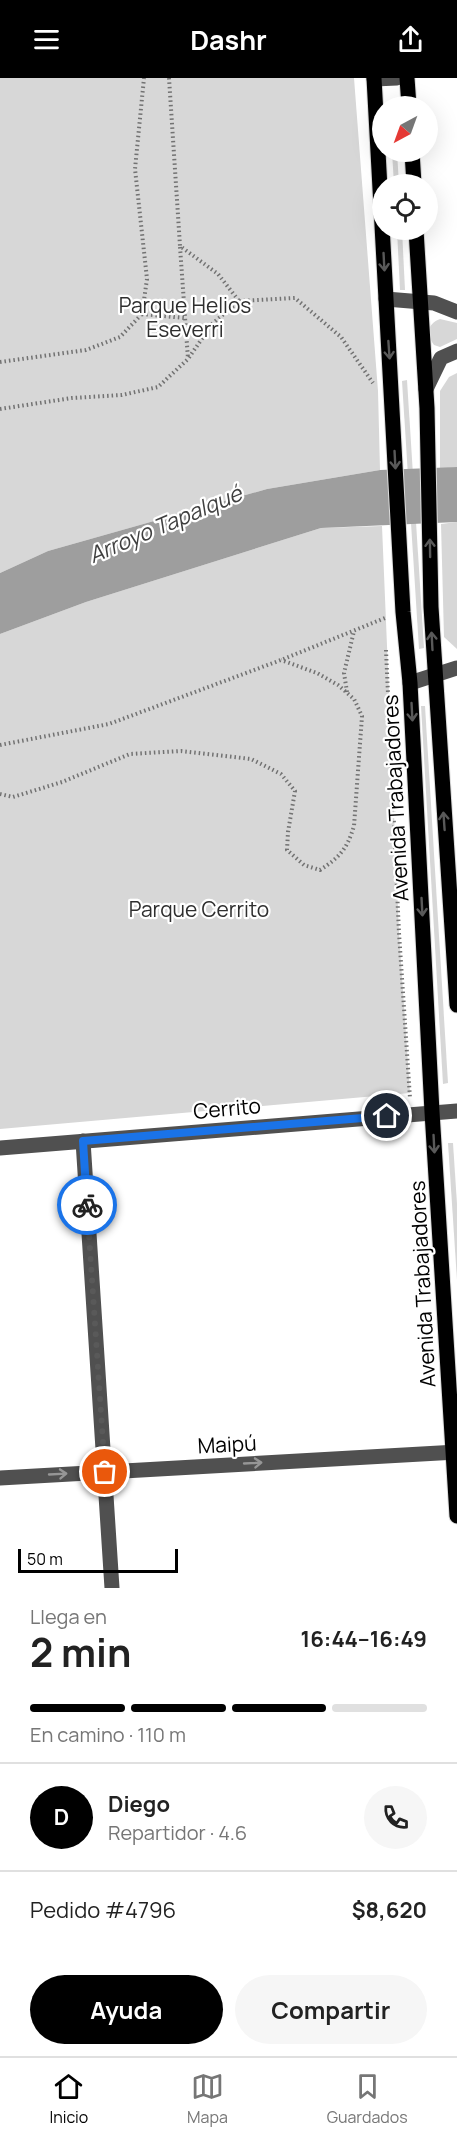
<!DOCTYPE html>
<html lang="es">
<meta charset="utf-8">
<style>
:root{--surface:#fff;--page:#f6f6f6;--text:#222;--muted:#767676;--line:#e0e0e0;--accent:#000}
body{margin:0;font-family:Manrope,sans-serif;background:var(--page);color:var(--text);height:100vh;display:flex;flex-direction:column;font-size:22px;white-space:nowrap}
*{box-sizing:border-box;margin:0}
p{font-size:20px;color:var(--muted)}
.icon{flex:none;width:33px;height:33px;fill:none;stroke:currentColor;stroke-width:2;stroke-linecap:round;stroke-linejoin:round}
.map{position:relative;height:1510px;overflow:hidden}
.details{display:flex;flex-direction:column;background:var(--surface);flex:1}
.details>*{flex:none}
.needle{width:39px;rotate:221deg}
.tools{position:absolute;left:372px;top:18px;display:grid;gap:12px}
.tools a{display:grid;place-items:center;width:66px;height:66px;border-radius:50%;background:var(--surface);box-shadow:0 6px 24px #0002;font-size:30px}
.scale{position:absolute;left:18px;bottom:15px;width:160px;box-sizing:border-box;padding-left:6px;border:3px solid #000;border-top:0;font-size:16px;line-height:21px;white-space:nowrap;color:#000;-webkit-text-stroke:4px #fff;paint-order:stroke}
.pin{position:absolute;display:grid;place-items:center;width:51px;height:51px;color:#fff;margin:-26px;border:3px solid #fff;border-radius:50%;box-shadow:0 2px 6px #0007}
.courier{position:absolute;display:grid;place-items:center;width:60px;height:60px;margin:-30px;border:4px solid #1a73e8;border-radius:50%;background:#fff;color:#222;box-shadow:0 2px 8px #0007}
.overview em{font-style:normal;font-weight:700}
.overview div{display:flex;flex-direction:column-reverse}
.overview{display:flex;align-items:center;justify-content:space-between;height:102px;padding:0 30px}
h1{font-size:39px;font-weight:700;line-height:45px}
.bar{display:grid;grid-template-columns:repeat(4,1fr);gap:9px 6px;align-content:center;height:72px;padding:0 30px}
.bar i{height:8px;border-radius:4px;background:var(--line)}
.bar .selected{background:var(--accent)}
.bar p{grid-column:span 4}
.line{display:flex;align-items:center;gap:15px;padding:0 30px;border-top:2px solid var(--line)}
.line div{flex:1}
.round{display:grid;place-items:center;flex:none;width:63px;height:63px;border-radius:32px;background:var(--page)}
.action{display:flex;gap:12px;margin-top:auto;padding:12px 30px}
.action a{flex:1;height:69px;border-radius:36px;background:var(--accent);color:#fff;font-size:24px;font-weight:700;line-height:69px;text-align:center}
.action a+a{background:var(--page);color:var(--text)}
header{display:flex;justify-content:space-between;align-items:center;height:78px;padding:0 30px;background:var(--accent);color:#fff;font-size:27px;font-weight:700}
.tab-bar{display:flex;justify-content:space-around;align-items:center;height:84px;border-top:2px solid var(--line);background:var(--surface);font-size:16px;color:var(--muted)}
.tab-bar a{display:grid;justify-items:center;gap:3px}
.tab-bar .selected{color:var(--accent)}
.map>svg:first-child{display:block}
.green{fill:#d7d7d7}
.water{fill:#9e9e9e}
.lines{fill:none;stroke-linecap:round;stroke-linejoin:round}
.major-casing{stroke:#dbdbdb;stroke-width:17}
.path{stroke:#727272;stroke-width:4;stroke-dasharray:1.5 3;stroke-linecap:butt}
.minor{stroke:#505050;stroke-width:15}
.major{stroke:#000;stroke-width:15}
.oneway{stroke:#595959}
.oneway2{stroke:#969696}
.done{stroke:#595959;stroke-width:6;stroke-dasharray:0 10.8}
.route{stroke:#1a73e8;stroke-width:8}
.labels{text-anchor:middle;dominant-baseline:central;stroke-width:4.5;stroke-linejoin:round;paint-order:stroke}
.park-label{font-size:21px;fill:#2e2e2e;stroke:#fff}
.street-label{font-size:21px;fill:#000;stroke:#fff}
.water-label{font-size:22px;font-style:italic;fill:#3f3f3f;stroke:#fff}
</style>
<header><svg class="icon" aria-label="menu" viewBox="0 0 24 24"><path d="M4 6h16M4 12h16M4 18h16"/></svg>Dashr<svg class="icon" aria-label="share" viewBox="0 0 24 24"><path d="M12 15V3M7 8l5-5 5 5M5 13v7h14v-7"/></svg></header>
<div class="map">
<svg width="457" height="1510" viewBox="0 0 457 1510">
<rect width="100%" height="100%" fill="#fff"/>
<g class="green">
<polygon points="0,0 354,0 378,313 380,392 267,411 48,473 0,495"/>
<polygon points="392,74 397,74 399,106 394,106"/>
<polygon points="397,152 402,152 405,212 400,212"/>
<path d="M 440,241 L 457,245 L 457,261 L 440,269 L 434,267 C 426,256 427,246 440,241 Z"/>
<polygon points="457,295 457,389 440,391 440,313 449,299"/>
<polygon points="407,302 424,570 419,571 402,303"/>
<polygon points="457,444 457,571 444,559 441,446"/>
<polygon points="382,448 399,855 410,1015 0,1051 0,556 86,524 321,450"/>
<polygon points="421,628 425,628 448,1005 443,1006"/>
<polygon points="448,1065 453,1065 457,1126 457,1202"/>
</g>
<polygon class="water" points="457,389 457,444 321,450 86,524 0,556 0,495 48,473 267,411 380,392"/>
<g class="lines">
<defs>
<g id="major">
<polyline points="374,0 403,534 410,605 432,1034 457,1438"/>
<polyline points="407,0 409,28"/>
<polyline points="412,74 414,106"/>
<polyline points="416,152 427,330 431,529 457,927"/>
</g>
</defs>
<use href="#major" class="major-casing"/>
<g class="path">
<polyline points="169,0 180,168 218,196 239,223"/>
<polyline points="180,169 188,281"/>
<polyline points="142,236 185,240"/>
<polyline points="0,284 86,272 120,259 142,236 147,201 135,91 144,0"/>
<polyline points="0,331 72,320 122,317 158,309 188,281 212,246 239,223 295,220 341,259 373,305"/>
<polyline points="386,572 399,855 410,1020"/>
<polyline points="347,614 344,595 354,553"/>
<polyline points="0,667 109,646 281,582 385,540"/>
<path d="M 0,716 L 13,719 L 62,704 L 130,676 L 181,673 L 251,681 L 281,696 L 295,713 L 288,754 L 287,772 L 304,787 L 320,792 C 340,779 347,771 354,748 L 362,638 L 354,621 L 338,607 L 317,595 L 281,582"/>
</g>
<g class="minor">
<polyline points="374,1 397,0"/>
<polyline points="386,221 434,225 457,234"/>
<polyline points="426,311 441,280 457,273"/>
<polyline points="410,605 457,590"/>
<polyline points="83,1063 112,1510"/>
<polyline points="0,1070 457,1033"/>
<polyline points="0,1400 457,1374"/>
</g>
<use href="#major" class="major"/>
</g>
<defs><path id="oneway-shaft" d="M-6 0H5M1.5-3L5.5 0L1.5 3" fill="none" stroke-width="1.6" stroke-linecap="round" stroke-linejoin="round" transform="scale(1.5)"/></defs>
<g class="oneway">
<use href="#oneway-shaft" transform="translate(384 184) rotate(87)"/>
<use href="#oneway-shaft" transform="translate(389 272) rotate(86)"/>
<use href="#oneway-shaft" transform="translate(395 382) rotate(87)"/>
<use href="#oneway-shaft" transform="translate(430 470) rotate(-91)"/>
<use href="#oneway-shaft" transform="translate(432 563) rotate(-93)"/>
<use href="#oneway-shaft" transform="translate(412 634) rotate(87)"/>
<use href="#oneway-shaft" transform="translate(444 743) rotate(-94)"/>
<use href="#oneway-shaft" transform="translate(422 829) rotate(87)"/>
<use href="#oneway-shaft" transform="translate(434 1066) rotate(87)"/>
</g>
<g class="oneway2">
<use href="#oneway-shaft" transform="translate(253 1385) rotate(-3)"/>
<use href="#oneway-shaft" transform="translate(58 1396) rotate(-3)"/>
</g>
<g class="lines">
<polyline class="done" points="87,1127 105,1394"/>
<polyline class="route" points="87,1127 83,1063 387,1038"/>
</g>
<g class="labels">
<g class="park-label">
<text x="185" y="227">Parque Helios<tspan x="185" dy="24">Eseverri</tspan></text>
<text x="199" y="831">Parque Cerrito</text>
</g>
<g class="street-label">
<text transform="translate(395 720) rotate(-93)">Avenida Trabajadores</text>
<text transform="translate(227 1030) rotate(-5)">Cerrito</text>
<text transform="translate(422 1206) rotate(-93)">Avenida Trabajadores</text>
<text transform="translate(227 1366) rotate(-3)">Maipú</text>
</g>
<g class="water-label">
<text transform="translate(165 446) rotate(-23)">Arroyo Tapalqué</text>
</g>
</g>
</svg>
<div class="tools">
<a><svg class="needle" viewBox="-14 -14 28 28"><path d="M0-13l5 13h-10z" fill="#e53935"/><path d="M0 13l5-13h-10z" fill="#767676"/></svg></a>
<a><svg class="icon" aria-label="locate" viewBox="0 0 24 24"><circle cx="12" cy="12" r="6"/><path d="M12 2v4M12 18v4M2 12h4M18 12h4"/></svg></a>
</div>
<div class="scale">50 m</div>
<div class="pin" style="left:105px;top:1394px;background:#ea580c"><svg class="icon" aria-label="bag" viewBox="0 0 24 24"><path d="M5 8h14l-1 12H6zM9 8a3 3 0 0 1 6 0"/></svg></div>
<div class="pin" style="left:387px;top:1038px;background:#1f2937"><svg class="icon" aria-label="home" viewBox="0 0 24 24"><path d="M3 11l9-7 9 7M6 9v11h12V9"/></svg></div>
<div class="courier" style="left:87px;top:1127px"><svg class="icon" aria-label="bike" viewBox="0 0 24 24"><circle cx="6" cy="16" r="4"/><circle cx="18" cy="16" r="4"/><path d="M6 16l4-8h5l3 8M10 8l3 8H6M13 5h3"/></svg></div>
</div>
<section class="details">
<div class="overview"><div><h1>2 min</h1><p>Llega en</p></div><em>16:44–16:49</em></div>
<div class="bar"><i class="selected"></i><i class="selected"></i><i class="selected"></i><i></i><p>En camino · 110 m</p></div>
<div class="line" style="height:108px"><b class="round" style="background:var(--accent);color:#fff">D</b><div><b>Diego</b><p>Repartidor · 4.6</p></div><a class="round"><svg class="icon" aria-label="phone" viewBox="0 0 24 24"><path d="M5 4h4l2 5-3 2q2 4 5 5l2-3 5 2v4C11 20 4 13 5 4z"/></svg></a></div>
<div class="line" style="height:78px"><div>Pedido #4796</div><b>$8,620</b></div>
<div class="action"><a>Ayuda</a><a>Compartir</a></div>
</section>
<nav class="tab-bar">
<a class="selected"><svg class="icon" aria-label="home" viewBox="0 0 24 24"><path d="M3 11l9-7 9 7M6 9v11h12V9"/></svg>Inicio</a>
<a><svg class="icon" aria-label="map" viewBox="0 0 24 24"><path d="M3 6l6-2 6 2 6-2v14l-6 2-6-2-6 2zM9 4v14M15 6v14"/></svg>Mapa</a>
<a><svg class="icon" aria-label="saved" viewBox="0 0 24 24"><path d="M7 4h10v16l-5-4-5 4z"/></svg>Guardados</a>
</nav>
